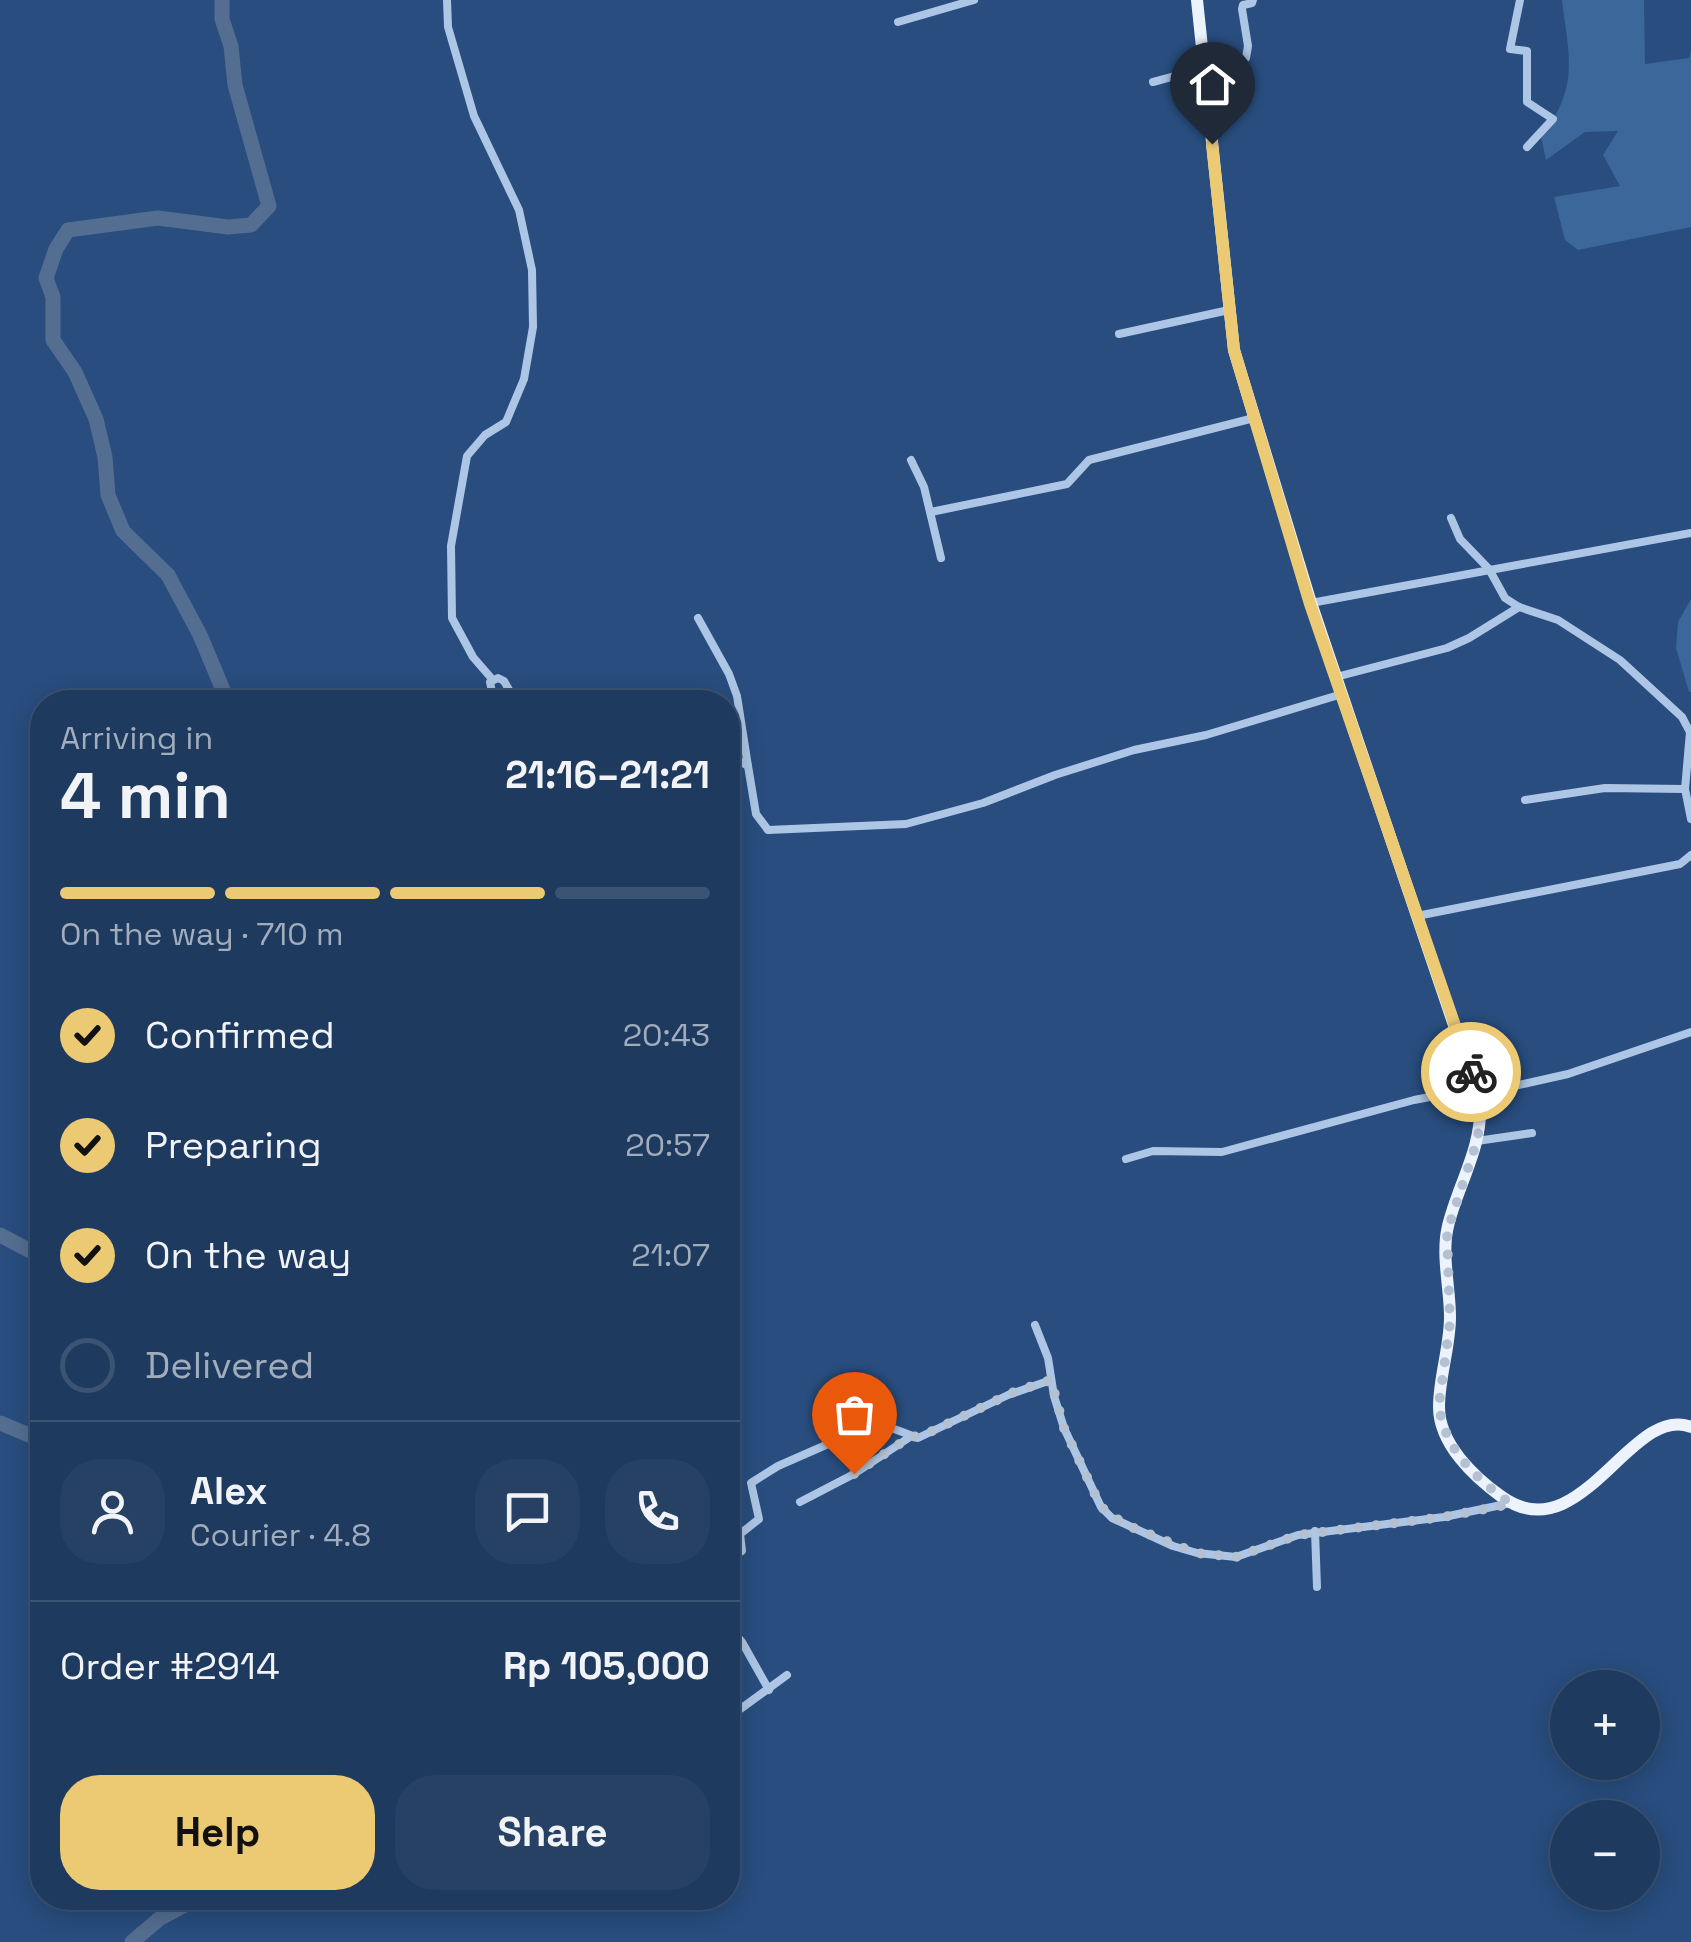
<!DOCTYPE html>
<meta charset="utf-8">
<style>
:root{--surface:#1e3a5e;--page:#264164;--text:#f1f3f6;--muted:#a1adbc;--line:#3c5473;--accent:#ecca74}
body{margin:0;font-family:"Space Grotesk",sans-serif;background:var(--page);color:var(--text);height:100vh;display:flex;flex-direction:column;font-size:38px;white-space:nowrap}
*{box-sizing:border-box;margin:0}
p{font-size:32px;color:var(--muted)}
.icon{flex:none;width:55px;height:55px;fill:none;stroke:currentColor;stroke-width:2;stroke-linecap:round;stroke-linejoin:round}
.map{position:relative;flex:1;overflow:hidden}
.details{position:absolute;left:30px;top:690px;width:710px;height:1220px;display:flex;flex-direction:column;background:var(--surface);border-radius:40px;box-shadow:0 5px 25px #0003,0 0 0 2px var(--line)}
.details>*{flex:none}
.controls{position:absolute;left:1550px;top:1670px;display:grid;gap:20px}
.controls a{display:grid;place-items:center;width:110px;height:110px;border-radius:50%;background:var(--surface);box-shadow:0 5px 25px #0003,0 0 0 2px var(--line);font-size:50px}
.pin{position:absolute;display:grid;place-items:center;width:85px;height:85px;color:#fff;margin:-102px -42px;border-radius:50% 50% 50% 0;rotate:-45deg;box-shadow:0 0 10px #0007}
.pin .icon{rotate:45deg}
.courier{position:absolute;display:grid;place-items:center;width:100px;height:100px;margin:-50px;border:8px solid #ecca74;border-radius:50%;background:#fff;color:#222;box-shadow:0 2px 12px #0007}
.headline em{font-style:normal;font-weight:800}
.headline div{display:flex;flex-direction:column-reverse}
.headline{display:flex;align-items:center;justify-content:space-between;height:170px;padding:0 30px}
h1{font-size:65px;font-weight:800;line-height:75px}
.bar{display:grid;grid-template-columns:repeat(4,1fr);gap:15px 10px;align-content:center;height:120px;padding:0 30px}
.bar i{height:12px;border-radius:8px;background:var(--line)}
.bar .on{background:var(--accent)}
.bar p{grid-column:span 4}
.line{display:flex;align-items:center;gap:25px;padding:0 30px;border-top:2px solid var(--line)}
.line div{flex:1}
.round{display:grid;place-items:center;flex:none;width:105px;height:105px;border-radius:40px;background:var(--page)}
ol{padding:0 30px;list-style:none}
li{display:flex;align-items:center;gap:30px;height:110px}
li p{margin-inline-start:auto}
li .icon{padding:10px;border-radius:50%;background:var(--accent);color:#111;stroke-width:4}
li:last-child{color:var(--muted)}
li i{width:55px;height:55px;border:5px solid var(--line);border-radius:50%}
.primary-button{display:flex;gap:20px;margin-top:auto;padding:20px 30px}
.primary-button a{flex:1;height:115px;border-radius:40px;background:var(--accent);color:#111;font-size:40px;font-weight:800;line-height:115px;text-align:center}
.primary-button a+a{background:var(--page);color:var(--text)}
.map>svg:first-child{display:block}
.green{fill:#3b679b}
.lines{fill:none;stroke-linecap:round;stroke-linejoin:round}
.river{stroke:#546e91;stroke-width:15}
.minor{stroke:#adc6e5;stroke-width:8}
.primary{stroke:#edf3fd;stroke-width:12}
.done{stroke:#b4c1d2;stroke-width:10;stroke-dasharray:0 18}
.route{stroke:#ecca74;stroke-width:12}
</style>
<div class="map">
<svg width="1691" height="1942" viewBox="0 0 1691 1942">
<rect width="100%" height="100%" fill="#284d7e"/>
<g class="green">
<path d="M 1562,0 L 1644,0 L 1645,64 L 1689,58 L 1691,50 L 1691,227 L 1578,250 L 1565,240 L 1554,197 L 1620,186 L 1603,155 L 1618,131 L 1585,132 L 1546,160 L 1541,137 C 1580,86 1569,59 1562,0 Z"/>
<polygon points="1691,599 1691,692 1689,692 1676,648 1678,622"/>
</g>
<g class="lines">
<g class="river">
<polyline points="222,0 222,19 231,46 235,85 269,206 251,225 228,227 158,218 68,230 56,249 46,278 53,297 53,340 75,372 96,419 105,457 108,495 123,531 168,575 200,635 228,702"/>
<polyline points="0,1235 42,1257"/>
<polyline points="0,1423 29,1435 42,1434"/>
<polyline points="132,1942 159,1919 198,1898"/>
</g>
<g class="minor">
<polyline points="447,0 448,27 474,116 519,210 532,270 533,327 524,379 506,422 485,435 467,456 451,546 452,618 473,657 492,679"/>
<polyline points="1520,0 1510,49 1527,51 1527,102 1553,119 1527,147"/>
<polyline points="898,22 974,0"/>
<path d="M 1153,82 C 1185,74 1213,64 1246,58 L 1248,46 L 1242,9 L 1243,5 L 1252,3 L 1253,0"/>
<polyline points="1119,334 1229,310"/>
<polyline points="911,460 924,487 941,558"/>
<polyline points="931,512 1067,484 1089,460 1254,418"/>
<polyline points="1451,518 1460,539 1489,569 1505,598 1519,607 1558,620 1620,660 1682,717 1690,732 1685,789 1691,819"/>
<polyline points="1311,603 1691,533"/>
<polyline points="698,618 729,674 737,696 748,766"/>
<polyline points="1336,677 1447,648 1469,638 1519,607"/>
<polyline points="494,702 490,682 498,678 504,681 516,702"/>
<polyline points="728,754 748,766 756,814 768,830 906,824 983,803 1055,775 1134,750 1206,735 1342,694"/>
<polyline points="1525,800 1605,788 1685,789"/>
<polyline points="1417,916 1680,864 1691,855"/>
<polyline points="1478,1094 1568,1074 1691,1032"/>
<polyline points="1477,1141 1532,1133"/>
<polyline points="1126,1159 1153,1151 1222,1152 1414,1100 1477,1088"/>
<polyline points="1035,1325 1048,1358 1054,1396 1064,1428 1101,1507 1112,1518 1173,1546 1197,1553 1236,1557 1298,1535 1444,1517 1511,1503"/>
<polyline points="800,1502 854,1474 910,1437"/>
<polyline points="1315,1531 1317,1587"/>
<polyline points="728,1560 742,1551 740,1534 759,1519 751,1483 778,1466 867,1427 889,1427 918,1438 1008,1395 1051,1380"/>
<polyline points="728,1625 742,1642 769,1690"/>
<polyline points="728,1718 787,1675"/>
</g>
<path class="primary" d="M 1197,0 L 1234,350 L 1311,603 L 1480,1102 C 1483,1147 1458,1184 1448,1226 C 1441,1255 1450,1287 1450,1317 C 1450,1347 1439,1377 1439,1407 C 1439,1444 1474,1477 1502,1497 C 1581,1553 1631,1403 1691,1427"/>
</g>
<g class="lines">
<path class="done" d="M 854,1474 L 910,1437 L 922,1436 L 1014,1392 L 1051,1380 L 1064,1428 L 1101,1507 L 1124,1524 L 1196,1553 L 1236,1557 L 1298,1535 L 1444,1517 L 1511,1504 C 1477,1479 1443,1449 1439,1404 L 1450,1323 L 1447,1232 L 1477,1141 L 1481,1116 L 1471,1072"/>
<polyline class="route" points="1212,144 1234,350 1310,604 1471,1072"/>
</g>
</svg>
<div class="controls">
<a>+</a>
<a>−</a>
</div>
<div class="pin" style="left:854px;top:1474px;background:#ea580c"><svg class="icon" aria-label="bag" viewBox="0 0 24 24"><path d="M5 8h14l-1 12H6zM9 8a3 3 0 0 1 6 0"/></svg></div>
<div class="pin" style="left:1212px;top:144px;background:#1f2937"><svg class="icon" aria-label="home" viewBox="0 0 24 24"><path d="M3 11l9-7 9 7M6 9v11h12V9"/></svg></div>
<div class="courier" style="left:1471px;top:1072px"><svg class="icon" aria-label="bike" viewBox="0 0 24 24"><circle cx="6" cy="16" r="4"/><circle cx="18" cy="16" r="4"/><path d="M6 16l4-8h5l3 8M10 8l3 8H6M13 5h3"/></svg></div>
<section class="details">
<div class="headline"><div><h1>4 min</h1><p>Arriving in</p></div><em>21:16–21:21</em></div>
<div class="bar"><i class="on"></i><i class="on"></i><i class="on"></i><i></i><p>On the way · 710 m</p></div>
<ol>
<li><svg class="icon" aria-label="check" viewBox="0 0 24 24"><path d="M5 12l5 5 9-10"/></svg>Confirmed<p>20:43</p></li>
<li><svg class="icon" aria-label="check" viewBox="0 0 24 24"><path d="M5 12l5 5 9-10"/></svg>Preparing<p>20:57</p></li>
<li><svg class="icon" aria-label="check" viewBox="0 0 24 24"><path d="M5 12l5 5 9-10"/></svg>On the way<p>21:07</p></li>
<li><i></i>Delivered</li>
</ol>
<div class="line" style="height:180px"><a class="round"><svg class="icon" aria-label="person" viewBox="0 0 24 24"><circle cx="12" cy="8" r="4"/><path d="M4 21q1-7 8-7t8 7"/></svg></a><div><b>Alex</b><p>Courier · 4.8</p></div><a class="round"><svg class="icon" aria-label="chat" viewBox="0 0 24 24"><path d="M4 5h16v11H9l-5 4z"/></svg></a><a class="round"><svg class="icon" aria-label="phone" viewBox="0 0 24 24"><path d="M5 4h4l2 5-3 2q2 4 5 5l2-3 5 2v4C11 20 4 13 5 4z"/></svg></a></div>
<div class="line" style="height:130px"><div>Order #2914</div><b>Rp 105,000</b></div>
<div class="primary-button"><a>Help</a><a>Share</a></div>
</section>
</div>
